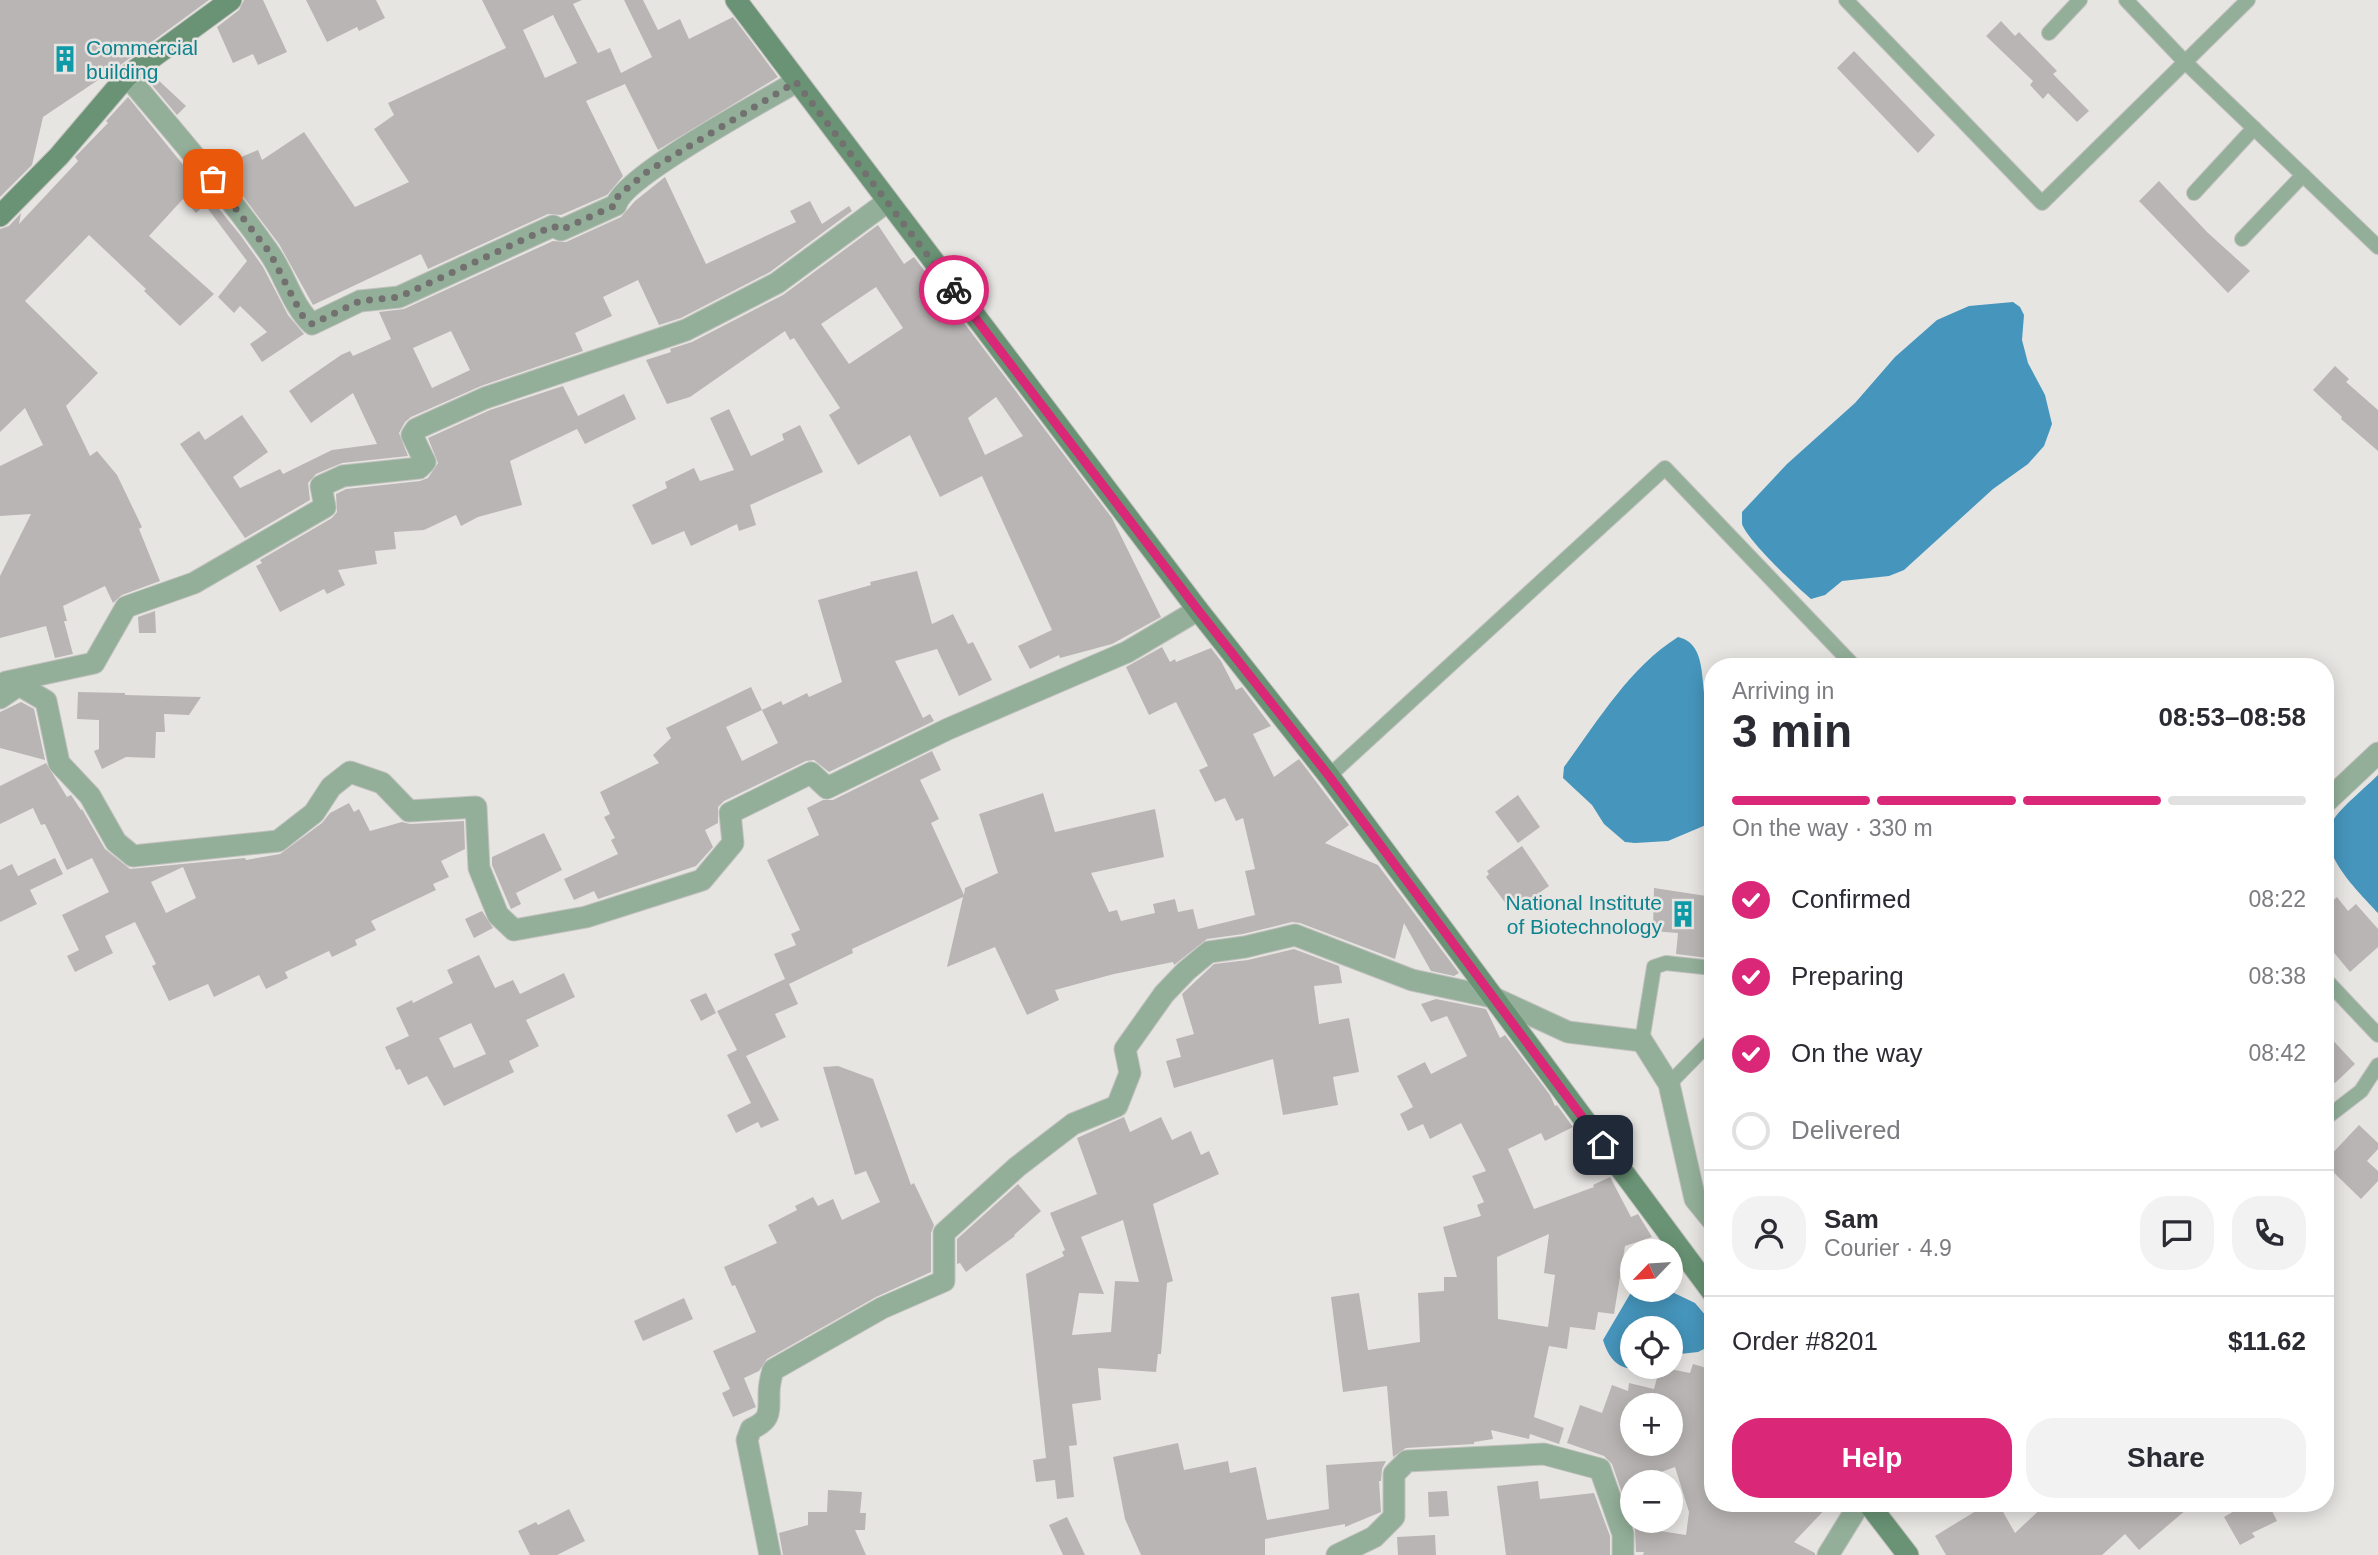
<!DOCTYPE html>
<meta charset="utf-8">
<style>
:root{--surface:#fff;--page:#f2f2f3;--text:#2b2b33;--muted:#7c7c81;--line:#e1e1e2;--accent:#db2777}
body{margin:0;font-family:Helvetica,sans-serif;background:var(--page);color:var(--text);height:100vh;display:flex;flex-direction:column;font-size:26px;white-space:nowrap}
*{box-sizing:border-box;margin:0}
p{font-size:23px;color:var(--muted)}
.icon{flex:none;width:38px;height:38px;fill:none;stroke:currentColor;stroke-width:2;stroke-linecap:round;stroke-linejoin:round}
.map{position:relative;flex:1;overflow:hidden}
.side{position:absolute;left:1704px;top:658px;width:630px;height:854px;display:flex;flex-direction:column;background:var(--surface);border-radius:28px;box-shadow:0 4px 18px #0003}
.side>*{flex:none}
.needle{width:46px;rotate:245deg}
.fabs{position:absolute;left:1620px;top:1239px;display:grid;gap:14px}
.fabs a{display:grid;place-items:center;width:63px;height:63px;border-radius:50%;background:var(--surface);box-shadow:0 4px 18px #0003;font-size:35px}
.pin{position:absolute;display:grid;place-items:center;width:60px;height:60px;color:#fff;margin:-30px;border-radius:14px;box-shadow:0 4px 10px #0006}
.courier{position:absolute;display:grid;place-items:center;width:70px;height:70px;margin:-35px;border:5px solid #db2777;border-radius:50%;background:#fff;color:#222;box-shadow:0 2px 9px #0007}
.summary em{font-style:normal;font-weight:800}
.summary div{display:flex;flex-direction:column-reverse}
.summary{display:flex;align-items:center;justify-content:space-between;height:119px;padding:0 28px}
h1{font-size:46px;font-weight:800;line-height:52px}
.bar{display:grid;grid-template-columns:repeat(4,1fr);gap:10px 7px;align-content:center;height:84px;padding:0 28px}
.bar i{height:9px;border-radius:5px;background:var(--line)}
.bar .on{background:var(--accent)}
.bar p{grid-column:span 4}
.line{display:flex;align-items:center;gap:18px;padding:0 28px;border-top:2px solid var(--line)}
.line div{flex:1}
.round{display:grid;place-items:center;flex:none;width:74px;height:74px;border-radius:28px;background:var(--page)}
ol{padding:0 28px;list-style:none}
li{display:flex;align-items:center;gap:21px;height:77px}
li p{margin-inline-start:auto}
li .icon{padding:7px;border-radius:50%;background:var(--accent);color:#fff;stroke-width:4}
li:last-child{color:var(--muted)}
li i{width:38px;height:38px;border:4px solid var(--line);border-radius:50%}
.button{display:flex;gap:14px;margin-top:auto;padding:14px 28px}
.button a{flex:1;height:80px;border-radius:28px;background:var(--accent);color:#fff;font-size:28px;font-weight:800;line-height:80px;text-align:center}
.button a+a{background:var(--page);color:var(--text)}
.map>svg:first-child{display:block}
.water{fill:#4695bc}
.building{fill:#b9b5b4;fill-rule:evenodd}
.lines{fill:none;stroke-linecap:round;stroke-linejoin:round}
.lane-casing{stroke:#c3c1bf;stroke-width:16}
.street-casing{stroke:#c3c1bf;stroke-width:23}
.secondary-casing{stroke:#c3c1bf;stroke-width:23}
.lane{stroke:#93af99;stroke-width:14}
.street{stroke:#93af99;stroke-width:21}
.secondary{stroke:#699374;stroke-width:21}
.done{stroke:#72716f;stroke-width:7;stroke-dasharray:0 12.6}
.route{stroke:#db2777;stroke-width:9}
.labels{text-anchor:middle;dominant-baseline:central;stroke-width:5;stroke-linejoin:round;paint-order:stroke}
.culture-label{font-size:21px;fill:#0d838f;stroke:#e7e5e2;text-anchor:start}
</style>
<div class="map">
<svg width="2378" height="1555" viewBox="0 0 2378 1555">
<rect width="100%" height="100%" fill="#e7e5e2"/>
<g class="water">
<path d="M 2013,302 L 2020,307 L 2024,315 L 2022,340 L 2028,363 L 2045,395 L 2052,424 L 2044,446 L 2028,464 L 1993,489 L 1904,570 L 1889,576 L 1842,581 L 1825,595 L 1811,599 C 1796,586 1748,541 1742,524 C 1742,522 1742,514 1742,512 L 1787,464 L 1855,403 L 1895,357 L 1937,320 L 1969,306 Z"/>
<path d="M 1678,637 C 1714,645 1695,702 1713,714 L 1713,822 L 1668,841 L 1635,843 L 1625,842 L 1604,824 L 1592,805 L 1563,778 L 1564,767 C 1598,721 1629,668 1678,637 Z"/>
<path d="M 2378,775 L 2378,913 C 2359,892 2315,851 2332,822 C 2339,809 2366,787 2378,775 Z"/>
<path d="M 1633,1289 L 1672,1292 L 1695,1303 L 1713,1324 L 1713,1339 L 1706,1348 L 1698,1352 L 1671,1355 L 1671,1328 L 1633,1328 L 1633,1367 L 1642,1367 C 1621,1373 1609,1360 1603,1340 Z"/>
</g>
<g class="building">
<polygon points="0,0 209,0 119,66 43,117 32,165 0,197"/>
<polygon points="244,0 263,0 287,52 258,65 253,54 233,63 217,27 239,10"/>
<polygon points="306,0 376,0 385,18 359,31 357,27 327,42"/>
<path d="M 482,0 L 582,0 L 573,4 L 598,53 L 610,48 L 621,73 L 652,57 L 624,0 L 643,0 L 658,30 L 680,19 L 689,39 L 733,17 L 778,77 L 658,150 L 625,84 L 586,101 L 623,176 L 607,195 L 561,215 L 548,214 L 428,269 L 421,254 L 313,305 L 279,244 L 220,166 L 258,150 L 262,160 L 304,132 L 355,207 L 409,182 L 374,129 L 394,115 L 388,103 L 506,48 ZM 553,15 L 577,63 L 545,78 L 523,30 Z"/>
<polygon points="2001,21 2015,36 2019,32 2057,71 2053,74 2089,111 2077,122 2048,93 2043,99 2030,85 2033,81 1986,36"/>
<polygon points="1854,51 1935,135 1918,153 1837,68"/>
<polygon points="156,78 186,106 177,115 151,84"/>
<polygon points="128,97 241,236 263,267 288,315 304,334 262,362 250,344 267,332 240,306 234,313 218,297 247,261 205,205 196,213 183,199 149,236 214,294 180,326 144,291 146,289 89,235 25,301 98,373 66,406 90,456 97,451 117,475 142,527 139,529 160,581 122,595 113,603 105,586 63,606 67,621 64,621 73,654 55,658 46,626 0,638 0,576 31,514 0,516 0,466 43,445 25,408 0,432 0,229 9,226 21,213 19,224 78,161 75,157 108,123 106,121"/>
<path d="M 665,177 L 706,264 L 796,222 L 790,211 L 810,201 L 822,224 L 849,206 L 852,211 L 770,272 L 681,318 L 659,325 L 638,280 L 603,297 L 612,316 L 575,333 L 583,351 L 481,386 L 411,417 L 405,422 L 399,433 L 408,456 L 342,463 L 316,474 L 308,483 L 310,500 L 245,538 L 180,444 L 199,431 L 205,440 L 242,415 L 268,452 L 233,477 L 240,488 L 280,469 L 283,474 L 332,450 L 377,444 L 353,393 L 311,423 L 289,391 L 341,355 L 350,351 L 353,356 L 391,339 L 379,312 L 404,309 L 553,241 L 566,242 L 621,217 L 635,201 ZM 451,331 L 470,370 L 432,388 L 413,348 Z"/>
<polygon points="2159,181 2207,232 2250,271 2228,293 2139,201"/>
<path d="M 878,225 L 904,264 L 914,257 L 1112,518 L 1161,617 L 1112,644 L 1060,658 L 1059,655 L 1030,669 L 1018,646 L 1052,630 L 982,476 L 940,497 L 910,435 L 858,465 L 829,415 L 840,408 L 794,338 L 790,340 L 785,331 L 690,397 L 667,404 L 646,360 L 671,352 L 670,349 L 692,342 L 783,295 ZM 876,287 L 903,328 L 849,364 L 821,324 ZM 996,397 L 1023,436 L 985,455 L 968,418 Z"/>
<polygon points="2335,366 2349,379 2346,382 2378,410 2378,451 2341,419 2342,417 2313,390"/>
<polygon points="563,386 578,416 624,394 636,419 585,444 577,429 510,461 522,505 478,517 461,526 456,515 424,530 394,532 396,549 375,551 377,564 338,570 345,585 327,594 324,589 280,612 256,566 262,563 260,560 332,518 337,512 336,494 346,489 420,481 428,478 438,463 428,438 490,410"/>
<polygon points="729,409 751,456 784,440 782,434 800,425 823,472 750,505 756,525 739,531 737,524 691,546 684,531 652,545 632,505 667,488 665,482 694,468 700,481 734,470 710,418"/>
<polygon points="917,571 932,624 953,614 968,644 973,642 992,680 959,696 937,649 895,661 923,718 930,714 934,721 829,772 814,760 806,761 724,801 718,807 718,823 705,830 713,847 696,866 598,899 594,891 574,900 564,879 618,854 611,840 615,838 604,817 610,814 600,792 659,763 653,755 671,738 666,728 751,687 762,710 726,727 742,761 778,743 762,710 781,701 783,705 807,693 809,697 842,682 818,600 871,585 870,582"/>
<polygon points="155,611 156,633 139,633 138,617"/>
<polygon points="1162,647 1170,662 1175,659 1176,662 1211,648 1221,661 1236,690 1242,687 1271,726 1253,734 1274,777 1299,759 1349,825 1325,843 1378,865 1459,973 1454,976 1431,971 1404,923 1395,959 1300,923 1292,922 1243,934 1207,939 1174,965 1173,962 1114,974 1055,990 1059,1000 1027,1015 995,947 947,967 963,897 852,949 853,953 789,984 798,1004 775,1014 786,1037 746,1056 779,1120 761,1128 758,1122 736,1133 727,1115 751,1103 727,1055 737,1050 717,1011 785,979 774,954 796,945 791,934 800,930 767,860 819,835 807,808 823,800 833,800 932,751 941,770 920,780 939,819 931,823 964,895 965,888 998,873 979,814 1043,793 1055,832 1155,809 1164,857 1091,873 1109,912 1117,910 1121,921 1155,913 1153,904 1175,899 1178,912 1193,909 1198,929 1255,915 1245,871 1255,869 1243,818 1236,821 1225,798 1215,802 1199,770 1208,766 1176,702 1149,715 1126,667"/>
<polygon points="78,692 125,693 125,695 201,697 189,715 164,714 165,732 156,732 155,758 126,757 102,769 94,751 99,749 99,720 77,719"/>
<polygon points="21,702 34,709 45,760 0,748 0,712"/>
<path d="M 46,763 L 67,797 L 71,795 L 81,810 L 82,809 L 105,849 L 130,869 L 245,858 L 246,860 L 280,854 L 322,823 L 330,813 L 349,803 L 354,812 L 359,809 L 370,831 L 402,822 L 410,824 L 464,821 L 465,849 L 441,861 L 449,877 L 433,884 L 436,890 L 371,921 L 376,930 L 355,940 L 357,945 L 332,957 L 329,951 L 285,972 L 288,978 L 266,989 L 259,975 L 214,997 L 208,984 L 169,1001 L 152,966 L 156,964 L 135,922 L 105,936 L 113,953 L 75,972 L 67,956 L 79,950 L 62,915 L 109,892 L 92,858 L 67,870 L 45,824 L 41,825 L 33,808 L 0,824 L 0,786 ZM 183,867 L 196,898 L 166,913 L 151,882 Z"/>
<polygon points="1518,795 1540,827 1518,843 1495,812"/>
<polygon points="544,833 562,870 516,893 521,904 511,909 492,865 492,857"/>
<polygon points="1522,846 1549,886 1515,910 1510,903 1507,905 1486,877 1489,874 1487,871"/>
<polygon points="55,858 63,874 30,890 37,904 0,922 0,870 12,864 18,876"/>
<polygon points="1654,888 1713,897 1713,937 1710,937 1708,958 1676,954 1678,933 1653,931"/>
<polygon points="2337,897 2348,911 2356,904 2378,929 2378,947 2350,972 2326,943 2326,907"/>
<polygon points="482,911 493,928 474,938 465,919"/>
<polygon points="1294,949 1339,966 1342,983 1314,986 1319,1024 1349,1018 1359,1072 1333,1077 1338,1105 1283,1115 1273,1059 1174,1088 1166,1061 1181,1057 1176,1039 1194,1034 1182,994 1214,964 1248,960"/>
<path d="M 479,955 L 495,988 L 513,980 L 520,994 L 564,973 L 575,997 L 526,1020 L 539,1046 L 509,1061 L 514,1072 L 444,1106 L 427,1076 L 408,1085 L 400,1069 L 396,1070 L 385,1047 L 409,1036 L 396,1008 L 412,1000 L 413,1003 L 453,983 L 447,970 ZM 471,1023 L 486,1054 L 454,1068 L 439,1038 Z"/>
<polygon points="706,993 716,1013 701,1021 690,1000"/>
<path d="M 1436,999 L 1486,1009 L 1500,1038 L 1505,1035 L 1550,1095 L 1555,1106 L 1557,1105 L 1573,1127 L 1545,1141 L 1541,1133 L 1508,1149 L 1534,1209 L 1594,1187 L 1593,1185 L 1610,1177 L 1631,1217 L 1638,1214 L 1652,1237 L 1625,1246 L 1614,1314 L 1598,1312 L 1595,1330 L 1570,1327 L 1567,1349 L 1549,1346 L 1534,1417 L 1564,1428 L 1559,1444 L 1530,1434 L 1529,1439 L 1491,1430 L 1493,1439 L 1474,1442 L 1474,1444 L 1406,1448 L 1393,1457 L 1387,1386 L 1343,1392 L 1331,1297 L 1359,1293 L 1368,1350 L 1420,1342 L 1418,1293 L 1444,1291 L 1444,1277 L 1457,1277 L 1443,1227 L 1481,1216 L 1477,1205 L 1484,1202 L 1472,1176 L 1486,1171 L 1461,1123 L 1430,1139 L 1423,1124 L 1408,1131 L 1400,1114 L 1413,1107 L 1397,1076 L 1425,1062 L 1431,1074 L 1467,1056 L 1447,1016 L 1431,1022 L 1421,1004 ZM 1549,1234 L 1544,1273 L 1555,1275 L 1548,1327 L 1498,1319 L 1497,1257 Z"/>
<polygon points="2326,1033 2355,1064 2335,1083 2326,1073"/>
<polygon points="838,1066 873,1079 911,1185 914,1183 934,1225 931,1233 931,1272 876,1297 767,1359 759,1371 744,1378 756,1407 733,1417 722,1393 730,1389 713,1351 756,1332 735,1285 732,1286 724,1267 777,1243 768,1225 797,1210 795,1206 813,1197 818,1206 833,1199 842,1220 880,1202 866,1171 855,1175 823,1067"/>
<path d="M 1124,1117 L 1130,1132 L 1161,1117 L 1172,1140 L 1191,1131 L 1201,1155 L 1209,1151 L 1219,1174 L 1153,1204 L 1173,1281 L 1167,1283 L 1161,1354 L 1158,1354 L 1156,1372 L 1098,1368 L 1101,1400 L 1072,1404 L 1077,1445 L 1069,1446 L 1074,1497 L 1057,1499 L 1055,1480 L 1036,1482 L 1033,1460 L 1046,1458 L 1026,1274 L 1064,1256 L 1062,1252 L 1065,1250 L 1050,1213 L 1097,1194 L 1077,1138 ZM 1123,1220 L 1139,1282 L 1115,1281 L 1111,1332 L 1072,1335 L 1079,1293 L 1104,1294 L 1081,1237 Z"/>
<polygon points="2359,1125 2378,1143 2378,1149 2367,1161 2378,1171 2378,1181 2361,1199 2326,1165 2326,1160"/>
<polygon points="1018,1184 1041,1211 1014,1235 1015,1236 966,1272 960,1263 957,1264 957,1239"/>
<polygon points="684,1298 693,1319 643,1341 634,1321"/>
<path d="M 1693,1364 L 1713,1370 L 1713,1503 L 1831,1503 L 1794,1542 L 1815,1553 L 1815,1555 L 1643,1555 L 1644,1552 L 1636,1552 L 1635,1530 L 1612,1464 L 1604,1456 L 1567,1443 L 1580,1405 L 1602,1413 L 1612,1385 L 1628,1391 L 1629,1383 L 1654,1389 L 1660,1367 L 1690,1373 ZM 1633,1405 L 1671,1405 L 1671,1444 L 1633,1444 ZM 1675,1467 L 1689,1512 L 1686,1535 L 1641,1528 L 1637,1521 L 1633,1521 L 1633,1482 Z"/>
<polygon points="1178,1443 1184,1470 1228,1461 1230,1473 1256,1467 1267,1520 1329,1509 1326,1465 1386,1461 1382,1469 1381,1481 1379,1481 1381,1512 1345,1527 1345,1524 1265,1539 1265,1555 1141,1555 1125,1519 1113,1457"/>
<polygon points="1538,1481 1540,1499 1594,1493 1610,1536 1610,1555 1506,1555 1497,1486"/>
<polygon points="828,1490 862,1492 860,1513 866,1513 865,1530 855,1530 866,1555 783,1555 779,1533 808,1525 808,1512 827,1512"/>
<polygon points="1447,1491 1449,1516 1429,1517 1428,1492"/>
<polygon points="1989,1503 1998,1503 2015,1533 2047,1503 2194,1503 2139,1550 2125,1534 2102,1555 1946,1555 1935,1536"/>
<polygon points="2248,1503 2268,1503 2277,1521 2252,1533 2255,1537 2240,1545 2224,1517"/>
<polygon points="569,1509 585,1541 557,1555 530,1555 518,1531 536,1522 538,1525"/>
<polygon points="1067,1517 1085,1555 1063,1555 1049,1525"/>
<polygon points="1435,1535 1436,1555 1398,1555 1397,1537"/>
</g>
<g class="lines">
<defs>
<g id="lane">
<polyline points="1846,0 2042,203 2248,0"/>
<polyline points="2126,0 2185,62 2378,247"/>
<polyline points="2049,33 2080,0"/>
<polyline points="2194,193 2254,128"/>
<polyline points="2242,239 2303,175"/>
<polyline points="1329,776 1665,468 1855,667"/>
<polyline points="2326,980 2378,1035"/>
<polyline points="1642,1041 1654,967 1666,963 1713,968"/>
<polyline points="1669,1084 1713,1039"/>
<polyline points="2326,1118 2361,1091 2378,1065"/>
</g>
<g id="street">
<path d="M 127,76 C 175,133 225,190 268,251 C 285,274 291,304 312,324 L 360,301 L 399,297 L 553,226 L 561,230 L 616,205 C 624,176 764,101 796,82"/>
<polyline points="6,682 94,663 126,607 194,583 325,507 321,486 343,476 419,468 425,462 412,435 416,429 485,398 686,330 777,283 887,202"/>
<polyline points="0,698 19,685 46,701 59,763 90,796 116,842 133,856 278,841 314,813 331,787 350,772 382,783 409,811 476,807 479,868 498,915 514,930 586,917 702,880 733,843 730,813 811,773 827,788 948,729 1127,652 1198,610"/>
<polyline points="2326,802 2378,753"/>
<path d="M 770,1555 L 747,1440 L 751,1429 C 771,1420 769,1413 769,1393 C 769,1386 771,1377 773,1370 L 882,1308 L 944,1281 L 944,1233 L 1017,1167 L 1073,1124 L 1117,1106 L 1130,1073 L 1125,1049 L 1164,994 L 1186,971 L 1209,952 L 1245,947 L 1295,935 L 1412,980 L 1492,997 L 1568,1032 L 1642,1041 L 1669,1084 L 1695,1199 L 1713,1221"/>
<polyline points="1337,1555 1374,1537 1394,1517 1394,1474 1407,1461 1544,1454 1600,1469 1623,1534 1623,1555"/>
<polyline points="1828,1555 1860,1503"/>
</g>
<g id="secondary">
<polyline points="736,0 1198,610 1329,776 1713,1293"/>
<polyline points="0,216 59,156 127,76 231,0"/>
<polyline points="1868,1503 1908,1555"/>
</g>
</defs>
<use href="#lane" class="lane-casing"/>
<use href="#street" class="street-casing"/>
<use href="#secondary" class="secondary-casing"/>
<use href="#lane" class="lane"/>
<use href="#street" class="street"/>
<use href="#secondary" class="secondary"/>
</g>
<g class="lines">
<polyline class="done" points="213,179 270,253 302,315 312,324 360,301 399,297 553,226 561,230 616,205 618,196 648,171 796,82 954,290"/>
<polyline class="route" points="954,290 1198,610 1329,776 1603,1145"/>
</g>
<defs>
<symbol id="building-bare" viewBox="-9 -9 18 18"><path d="M-4-6H4V6H1V3H-1V6H-4ZM-2.5-4.3h1.7v1.8h-1.7ZM.8-4.3h1.7v1.8H.8ZM-2.5-1h1.7V.8h-1.7ZM.8-1h1.7V.8H.8Z" fill="#0f9aa8" stroke="#e7e5e2" stroke-width="2.5" paint-order="stroke"/></symbol>
</defs>
<g fill-rule="evenodd">
<use href="#building-bare" x="46" y="40" width="38" height="38"/>
<use href="#building-bare" x="1664" y="895" width="38" height="38"/>
</g>
<g class="labels">
<g class="culture-label">
<text x="86" y="47">Commercial<tspan x="86" dy="24">building</tspan></text>
<text x="1662" y="902" text-anchor="end">National Institute<tspan x="1662" dy="24">of Biotechnology</tspan></text>
</g>
</g>
</svg>
<div class="fabs">
<a><svg class="needle" viewBox="-14 -14 28 28"><path d="M0-13l5 13h-10z" fill="#e53935"/><path d="M0 13l5-13h-10z" fill="#7c7c81"/></svg></a>
<a><svg class="icon" aria-label="locate" viewBox="0 0 24 24"><circle cx="12" cy="12" r="6"/><path d="M12 2v4M12 18v4M2 12h4M18 12h4"/></svg></a>
<a>+</a>
<a>−</a>
</div>
<div class="pin" style="left:213px;top:179px;background:#ea580c"><svg class="icon" aria-label="bag" viewBox="0 0 24 24"><path d="M5 8h14l-1 12H6zM9 8a3 3 0 0 1 6 0"/></svg></div>
<div class="pin" style="left:1603px;top:1145px;background:#1f2937"><svg class="icon" aria-label="home" viewBox="0 0 24 24"><path d="M3 11l9-7 9 7M6 9v11h12V9"/></svg></div>
<div class="courier" style="left:954px;top:290px"><svg class="icon" aria-label="bike" viewBox="0 0 24 24"><circle cx="6" cy="16" r="4"/><circle cx="18" cy="16" r="4"/><path d="M6 16l4-8h5l3 8M10 8l3 8H6M13 5h3"/></svg></div>
<section class="side">
<div class="summary"><div><h1>3 min</h1><p>Arriving in</p></div><em>08:53–08:58</em></div>
<div class="bar"><i class="on"></i><i class="on"></i><i class="on"></i><i></i><p>On the way · 330 m</p></div>
<ol>
<li><svg class="icon" aria-label="check" viewBox="0 0 24 24"><path d="M5 12l5 5 9-10"/></svg>Confirmed<p>08:22</p></li>
<li><svg class="icon" aria-label="check" viewBox="0 0 24 24"><path d="M5 12l5 5 9-10"/></svg>Preparing<p>08:38</p></li>
<li><svg class="icon" aria-label="check" viewBox="0 0 24 24"><path d="M5 12l5 5 9-10"/></svg>On the way<p>08:42</p></li>
<li><i></i>Delivered</li>
</ol>
<div class="line" style="height:126px"><a class="round"><svg class="icon" aria-label="person" viewBox="0 0 24 24"><circle cx="12" cy="8" r="4"/><path d="M4 21q1-7 8-7t8 7"/></svg></a><div><b>Sam</b><p>Courier · 4.9</p></div><a class="round"><svg class="icon" aria-label="chat" viewBox="0 0 24 24"><path d="M4 5h16v11H9l-5 4z"/></svg></a><a class="round"><svg class="icon" aria-label="phone" viewBox="0 0 24 24"><path d="M5 4h4l2 5-3 2q2 4 5 5l2-3 5 2v4C11 20 4 13 5 4z"/></svg></a></div>
<div class="line" style="height:91px"><div>Order #8201</div><b>$11.62</b></div>
<div class="button"><a>Help</a><a>Share</a></div>
</section>
</div>
